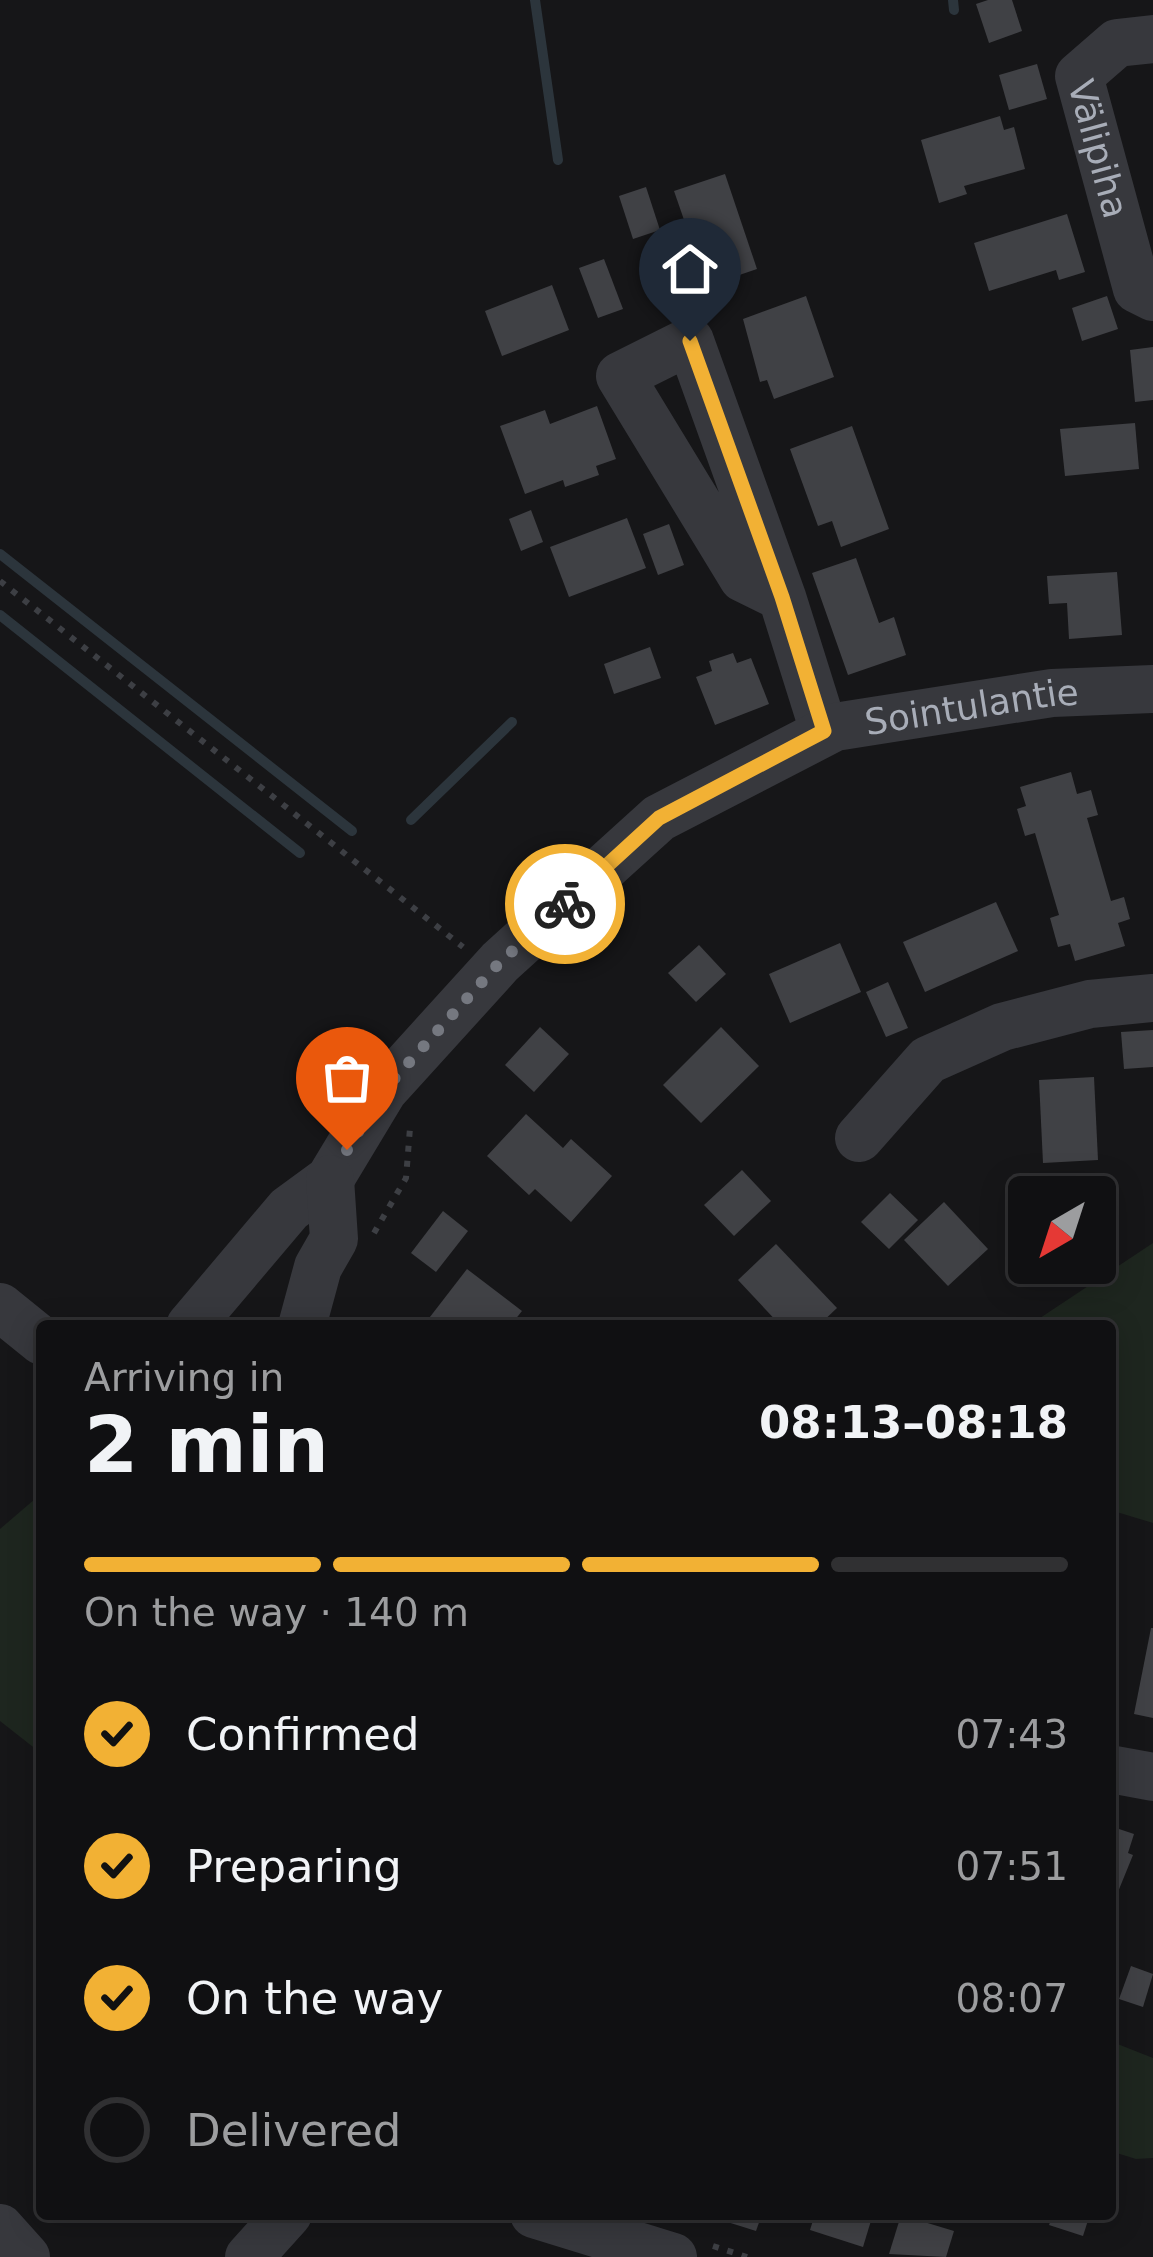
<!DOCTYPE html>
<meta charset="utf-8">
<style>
:root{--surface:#101012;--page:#19191b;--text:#f1f3f6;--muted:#9c9d9f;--line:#303032;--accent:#f2b134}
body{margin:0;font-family:"DejaVu Sans",sans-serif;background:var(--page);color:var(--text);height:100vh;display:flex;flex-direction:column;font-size:45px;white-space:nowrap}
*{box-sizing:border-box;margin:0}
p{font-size:39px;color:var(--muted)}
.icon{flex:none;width:66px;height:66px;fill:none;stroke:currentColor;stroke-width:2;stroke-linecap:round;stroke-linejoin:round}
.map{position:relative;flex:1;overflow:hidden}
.sheet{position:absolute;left:36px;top:1320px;width:1080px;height:900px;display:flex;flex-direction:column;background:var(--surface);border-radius:12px;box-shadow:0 6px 30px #0003,0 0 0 3px var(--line)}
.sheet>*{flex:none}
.needle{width:78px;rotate:219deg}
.fabs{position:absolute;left:1008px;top:1176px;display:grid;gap:24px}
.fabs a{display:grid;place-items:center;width:108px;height:108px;border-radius:12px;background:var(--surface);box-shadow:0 6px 30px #0003,0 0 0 3px var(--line);font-size:60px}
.pin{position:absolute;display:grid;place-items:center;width:102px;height:102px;color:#fff;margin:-123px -51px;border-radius:50% 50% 50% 0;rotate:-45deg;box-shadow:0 0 12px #0007}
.pin .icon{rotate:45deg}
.courier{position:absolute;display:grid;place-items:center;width:120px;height:120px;margin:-60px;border:9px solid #f2b134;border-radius:50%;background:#fff;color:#222;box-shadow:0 3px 15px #0007}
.head em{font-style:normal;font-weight:800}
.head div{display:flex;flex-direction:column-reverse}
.head{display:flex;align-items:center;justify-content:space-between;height:204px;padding:0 48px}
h1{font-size:78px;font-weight:800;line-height:90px}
.bar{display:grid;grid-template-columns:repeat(4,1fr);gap:18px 12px;align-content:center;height:144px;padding:0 48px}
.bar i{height:15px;border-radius:9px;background:var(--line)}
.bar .current{background:var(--accent)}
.bar p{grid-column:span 4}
ol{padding:0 48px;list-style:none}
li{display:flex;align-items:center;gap:36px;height:132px}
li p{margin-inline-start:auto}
li .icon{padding:12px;border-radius:50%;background:var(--accent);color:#111;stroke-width:4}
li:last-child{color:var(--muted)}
li i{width:66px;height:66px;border:6px solid var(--line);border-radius:50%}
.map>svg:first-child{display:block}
.green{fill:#1e261f}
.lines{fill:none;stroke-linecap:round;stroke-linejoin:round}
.stream{stroke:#2c353c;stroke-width:10}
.building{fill:#404145}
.path{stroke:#3d3f44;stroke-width:6;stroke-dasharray:6 9;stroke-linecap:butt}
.minor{stroke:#37383d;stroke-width:48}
.done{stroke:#757880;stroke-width:12;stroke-dasharray:0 21.6}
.route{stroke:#f2b134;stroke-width:15}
.labels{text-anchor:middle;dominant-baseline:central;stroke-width:12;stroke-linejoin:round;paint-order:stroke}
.street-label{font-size:36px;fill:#a8adb8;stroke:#111113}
</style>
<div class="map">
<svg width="1153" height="2257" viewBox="0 0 1153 2257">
<rect width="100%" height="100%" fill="#161618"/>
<g class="green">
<polygon points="1153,1243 1153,1523 1110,1510 1110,1326 1028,1326"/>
<polygon points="42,1493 42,1754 0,1721 0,1529"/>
<polygon points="1110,2041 1153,2058 1153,2158 1136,2159 1110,2151"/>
</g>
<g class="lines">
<g class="stream">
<polyline points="535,0 558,160"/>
<polyline points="953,0 954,10"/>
<polyline points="0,554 352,831"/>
<polyline points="0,615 300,853"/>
<polyline points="411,820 512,722"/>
</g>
</g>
<g class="building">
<polygon points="988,0 1012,0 1022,31 989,43 976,4"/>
<polygon points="1037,64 1047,99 1009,110 999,75"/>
<polygon points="1000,116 1004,130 1014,127 1025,169 964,186 967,194 939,203 921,140"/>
<polygon points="725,174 757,269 707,286 674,191"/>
<polygon points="646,187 660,230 633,239 619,196"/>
<polygon points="1067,214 1085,272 1059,280 1056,270 989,291 974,243"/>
<polygon points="604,259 623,309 598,318 579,268"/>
<polygon points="552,285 569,330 502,356 485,311"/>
<polygon points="806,296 834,377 774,399 767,380 760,382 743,319"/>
<polygon points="1107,296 1118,329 1082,341 1072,308"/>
<polygon points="1153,347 1153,400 1135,402 1130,350"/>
<polygon points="597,406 616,459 596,466 599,475 565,487 563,480 525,494 500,426 545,410 550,424"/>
<polygon points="1135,423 1139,469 1065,476 1060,429"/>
<polygon points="852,426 889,529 841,547 832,521 818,526 790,449"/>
<polygon points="531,510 543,542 521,551 509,519"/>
<polygon points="627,518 646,568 569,597 550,547"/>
<polygon points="669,524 684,565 658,575 643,534"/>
<polygon points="856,558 879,623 894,617 906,655 848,675 812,573"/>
<polygon points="1117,572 1122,635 1069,639 1067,603 1049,604 1047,576"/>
<polygon points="650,647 661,678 614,694 604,664"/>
<polygon points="733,653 737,663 751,658 769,704 715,725 696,677 712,671 709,661"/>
<polygon points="1071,772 1077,794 1091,790 1098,815 1087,818 1111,901 1124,897 1130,919 1118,923 1125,946 1075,961 1070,944 1058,947 1050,918 1059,915 1035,833 1025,836 1017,809 1026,806 1020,787"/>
<polygon points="996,902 1018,951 925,992 903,942"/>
<polygon points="840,943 861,992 790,1023 769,974"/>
<polygon points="699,945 726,974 696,1002 668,973"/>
<polygon points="888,982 908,1028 886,1037 866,992"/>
<polygon points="540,1027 569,1054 534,1092 505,1065"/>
<polygon points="721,1027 759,1066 701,1123 663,1085"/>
<polygon points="1153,1030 1153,1067 1124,1069 1121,1032"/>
<polygon points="1094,1077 1098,1160 1043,1163 1039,1080"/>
<polygon points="526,1114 563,1148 571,1139 612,1176 571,1222 535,1189 529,1195 487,1156"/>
<polygon points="742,1170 771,1201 734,1236 704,1205"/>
<polygon points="890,1193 918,1220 889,1249 861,1222"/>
<polygon points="944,1202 988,1249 948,1286 904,1240"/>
<polygon points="443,1211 468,1231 436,1272 411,1253"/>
<polygon points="776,1244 837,1308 818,1326 781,1326 738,1280"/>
<polygon points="467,1269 522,1311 510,1326 423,1326"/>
<polygon points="1151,1628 1153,1628 1153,1718 1134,1714"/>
<polygon points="1110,1826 1134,1834 1128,1853 1133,1855 1111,1909"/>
<polygon points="1131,1966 1153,1974 1143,2007 1119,1999"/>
<polygon points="702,2214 762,2214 756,2231"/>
<polygon points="815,2214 873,2214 863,2247 810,2230"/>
<polygon points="1053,2214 1090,2214 1083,2236 1049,2225"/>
<polygon points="901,2215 954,2231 946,2257 889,2254"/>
</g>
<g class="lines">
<g class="path">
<polyline points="0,581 463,947"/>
<polyline points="374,1233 406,1178 410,1128"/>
<polyline points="713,2246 747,2257"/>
</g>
<g class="minor">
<path id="s1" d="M 1153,39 L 1117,43 L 1079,76 L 1137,289 L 1153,297"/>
<polyline points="782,597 743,578 620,376 690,341 782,597 824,731"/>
<polyline points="859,1138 928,1060 1002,1027 1090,1004 1153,998"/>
<polyline points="0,1307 42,1341"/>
<path id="s2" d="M 190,1326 L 289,1209 L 330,1179 L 383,1091 L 500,962 L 659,818 L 835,727 L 1052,693 L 1153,689"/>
<polyline points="302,1326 318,1267 334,1239 330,1179"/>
<polyline points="1110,1769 1153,1777"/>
<polyline points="534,2214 673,2257"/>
<polyline points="0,2228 26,2257"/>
<polyline points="249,2257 288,2214"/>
</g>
</g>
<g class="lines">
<polyline class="done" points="347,1150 383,1091 500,962 565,904"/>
<polyline class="route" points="565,904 659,818 824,731 782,597 690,341"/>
</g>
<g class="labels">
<g class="street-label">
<text stroke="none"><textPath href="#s1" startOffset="162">Välipiha</textPath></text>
<text stroke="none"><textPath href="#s2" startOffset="1032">Sointulantie</textPath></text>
</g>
</g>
</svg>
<div class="fabs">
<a><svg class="needle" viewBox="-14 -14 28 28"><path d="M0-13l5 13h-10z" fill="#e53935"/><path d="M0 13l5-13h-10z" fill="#9c9d9f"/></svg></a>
</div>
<div class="pin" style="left:347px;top:1150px;background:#ea580c"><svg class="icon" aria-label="bag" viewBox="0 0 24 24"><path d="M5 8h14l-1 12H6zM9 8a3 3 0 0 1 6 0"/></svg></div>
<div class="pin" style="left:690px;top:341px;background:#1f2937"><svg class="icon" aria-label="home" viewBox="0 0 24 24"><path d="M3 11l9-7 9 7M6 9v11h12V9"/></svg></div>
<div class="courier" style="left:565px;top:904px"><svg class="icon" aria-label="bike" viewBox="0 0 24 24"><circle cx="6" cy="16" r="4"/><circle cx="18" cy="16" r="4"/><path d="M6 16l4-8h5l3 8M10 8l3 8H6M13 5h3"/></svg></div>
<section class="sheet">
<div class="head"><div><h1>2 min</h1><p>Arriving in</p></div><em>08:13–08:18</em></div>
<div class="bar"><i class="current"></i><i class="current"></i><i class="current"></i><i></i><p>On the way · 140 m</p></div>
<ol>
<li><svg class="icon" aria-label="check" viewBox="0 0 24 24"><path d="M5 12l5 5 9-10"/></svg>Confirmed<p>07:43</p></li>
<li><svg class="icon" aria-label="check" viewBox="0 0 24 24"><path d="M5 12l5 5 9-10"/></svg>Preparing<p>07:51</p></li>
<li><svg class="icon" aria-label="check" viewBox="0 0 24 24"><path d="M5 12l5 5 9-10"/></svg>On the way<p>08:07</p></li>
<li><i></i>Delivered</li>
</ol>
</section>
</div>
